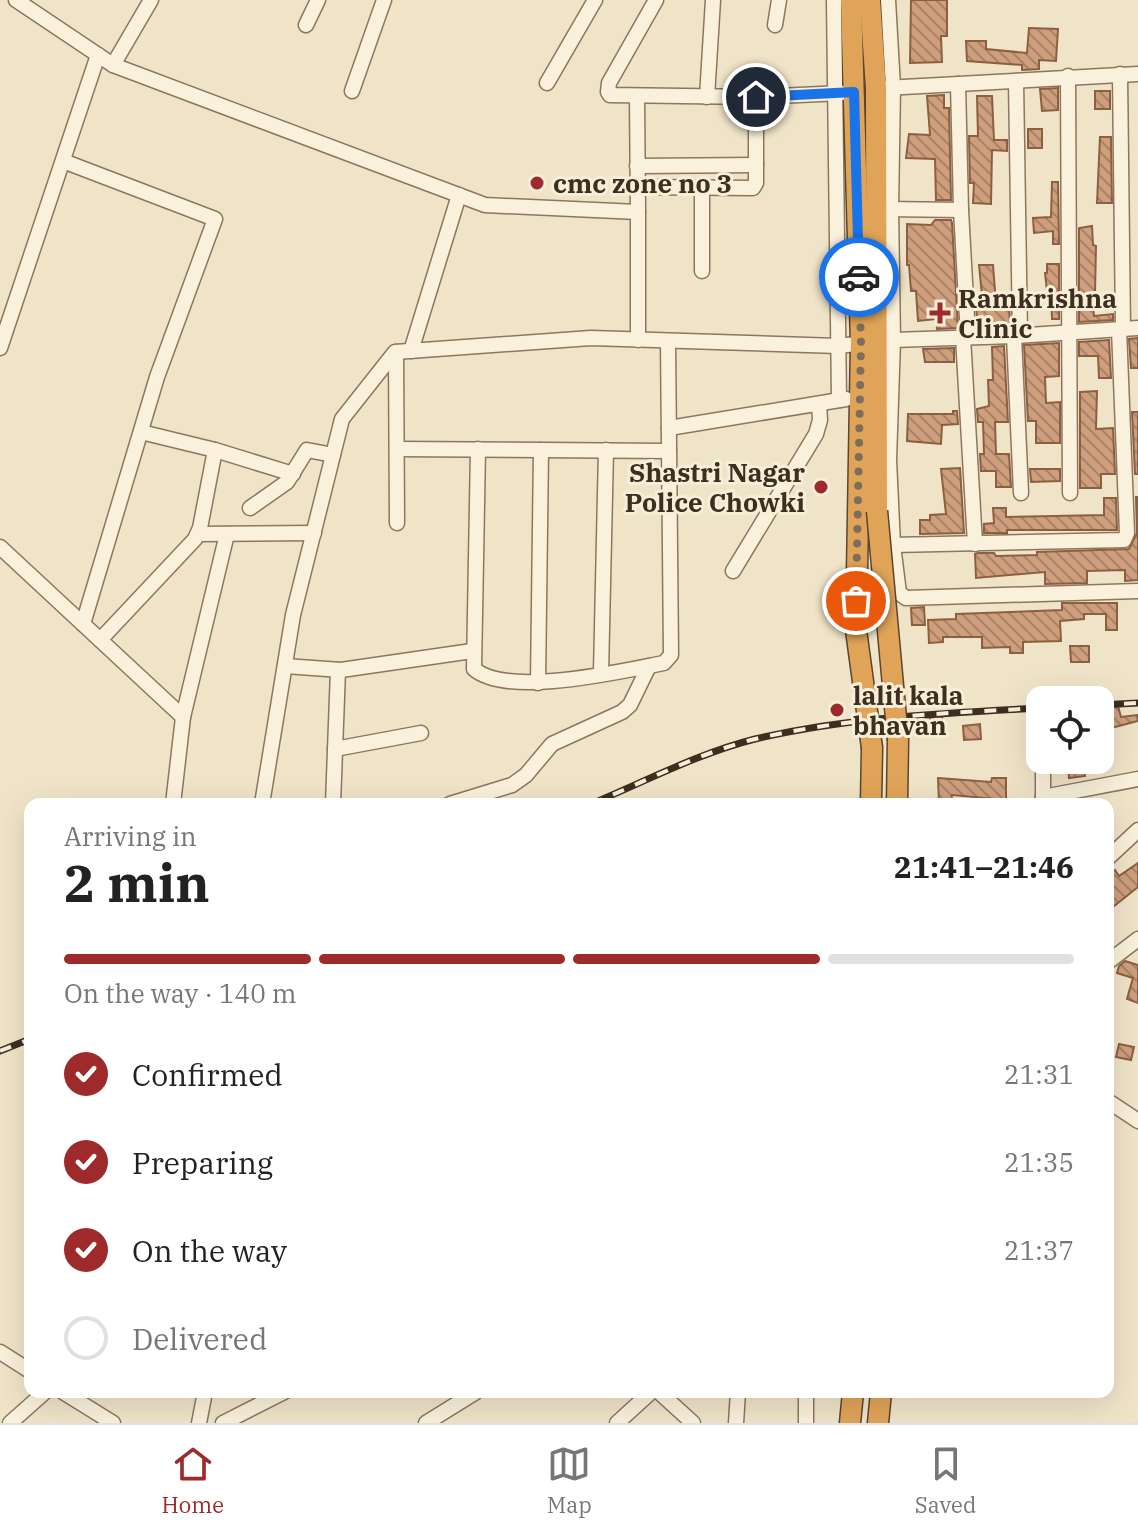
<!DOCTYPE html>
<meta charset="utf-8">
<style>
:root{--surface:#fff;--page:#f6f6f6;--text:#222;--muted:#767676;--line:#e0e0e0;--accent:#9e2a2b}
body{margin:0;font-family:"IBM Plex Serif",serif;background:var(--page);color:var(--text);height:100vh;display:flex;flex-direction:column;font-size:30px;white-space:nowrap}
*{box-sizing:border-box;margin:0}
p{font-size:26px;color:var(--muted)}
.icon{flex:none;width:44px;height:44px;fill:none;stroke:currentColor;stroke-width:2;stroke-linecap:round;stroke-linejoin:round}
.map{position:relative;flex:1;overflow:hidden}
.sheet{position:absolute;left:24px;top:798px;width:1090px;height:600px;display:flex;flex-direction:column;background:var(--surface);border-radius:16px;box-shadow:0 8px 32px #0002}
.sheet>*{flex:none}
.fabs{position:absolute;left:1026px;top:686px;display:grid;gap:16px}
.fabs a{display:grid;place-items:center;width:88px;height:88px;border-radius:16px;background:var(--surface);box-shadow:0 8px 32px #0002;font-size:40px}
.pin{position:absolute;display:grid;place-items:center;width:68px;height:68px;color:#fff;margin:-34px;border:4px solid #fff;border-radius:50%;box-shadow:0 2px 8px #0007}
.courier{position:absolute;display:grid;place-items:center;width:80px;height:80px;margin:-40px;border:6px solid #1a73e8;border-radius:50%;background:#fff;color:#222;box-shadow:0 2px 10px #0007}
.overview em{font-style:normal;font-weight:700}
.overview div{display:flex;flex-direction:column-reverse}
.overview{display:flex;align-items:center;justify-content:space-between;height:136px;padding:0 40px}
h1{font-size:52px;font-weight:700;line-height:60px}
.bar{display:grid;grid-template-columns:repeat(4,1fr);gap:12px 8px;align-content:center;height:96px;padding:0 40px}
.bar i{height:10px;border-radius:6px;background:var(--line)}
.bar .current{background:var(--accent)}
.bar p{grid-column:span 4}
ol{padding:0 40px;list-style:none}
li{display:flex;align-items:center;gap:24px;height:88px}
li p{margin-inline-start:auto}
li .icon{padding:8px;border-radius:50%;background:var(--accent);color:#fff;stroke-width:4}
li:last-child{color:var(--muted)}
li i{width:44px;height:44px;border:4px solid var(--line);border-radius:50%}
.tabs{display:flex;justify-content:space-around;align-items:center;height:112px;border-top:2px solid var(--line);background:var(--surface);font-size:22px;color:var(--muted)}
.tabs a{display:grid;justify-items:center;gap:4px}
.tabs .current{color:var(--accent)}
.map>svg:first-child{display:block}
.building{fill:url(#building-back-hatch);stroke:#8d5f41;stroke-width:2}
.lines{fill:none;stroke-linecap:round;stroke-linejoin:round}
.minor-casing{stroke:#8d765c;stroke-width:17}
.highway-casing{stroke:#5b4430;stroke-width:23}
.minor{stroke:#faf1dc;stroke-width:14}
.highway{stroke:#e0a458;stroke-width:20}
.rail-casing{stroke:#3d2e20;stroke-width:7}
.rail{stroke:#f7eed8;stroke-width:4;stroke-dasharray:12;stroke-linecap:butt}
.highway-bridge-casing{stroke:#5b4430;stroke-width:23;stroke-linecap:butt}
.highway-bridge{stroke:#e0a458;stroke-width:20}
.done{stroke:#7c6e5b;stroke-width:8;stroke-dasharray:0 14.4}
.route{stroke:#1a73e8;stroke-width:10}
.poi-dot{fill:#9e2a2b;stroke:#f7eed8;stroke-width:3}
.labels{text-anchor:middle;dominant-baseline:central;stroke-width:6;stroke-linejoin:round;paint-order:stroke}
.poi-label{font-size:26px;font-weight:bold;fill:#3d2e20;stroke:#f7eed8;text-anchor:start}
</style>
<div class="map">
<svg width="1138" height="1423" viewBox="0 0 1138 1423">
<defs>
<pattern id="building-back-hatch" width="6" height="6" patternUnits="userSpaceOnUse" patternTransform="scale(2)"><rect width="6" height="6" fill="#cf9f7d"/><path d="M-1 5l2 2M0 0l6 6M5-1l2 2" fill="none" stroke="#a98266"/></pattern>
</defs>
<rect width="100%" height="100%" fill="#f0e4c8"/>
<g class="building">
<polygon points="911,0 947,0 947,36 941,36 942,62 910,63"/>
<polygon points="1029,28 1058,29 1056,61 1039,60 1039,69 1022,70 1022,65 967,61 966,41 986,41 986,49 1027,53"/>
<polygon points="1058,88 1058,110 1042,111 1040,89"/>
<rect x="1095" y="91" width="15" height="18"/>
<polygon points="944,95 944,108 949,108 951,200 936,200 935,159 906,158 909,134 930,135 927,96"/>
<polygon points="977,96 992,96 994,140 1007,140 1007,151 992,150 991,204 973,203 974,183 970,183 969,136 978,136"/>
<rect x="1028" y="129" width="14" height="19"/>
<polygon points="1100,137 1111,137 1112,203 1097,203"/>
<polygon points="1052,182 1058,182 1059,244 1053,244 1053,231 1034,233 1033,218 1051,217"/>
<polygon points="935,220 951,220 952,223 958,328 937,329 936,319 918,321 916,291 911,291 909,265 907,265 907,224 931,225"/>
<polygon points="1092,226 1093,245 1096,246 1095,294 1092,294 1094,316 1113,314 1113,320 1079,322 1079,228"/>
<polygon points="1047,264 1059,264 1059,319 1052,319 1051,291 1047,291 1045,273 1047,273"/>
<polygon points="979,265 993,265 996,303 1009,301 1010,326 978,327 976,307 983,306"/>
<polygon points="1138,338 1138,368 1131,368 1129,339"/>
<polygon points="1109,340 1111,378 1099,378 1098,356 1079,356 1079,342"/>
<polygon points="1059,343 1059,376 1045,377 1046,403 1060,402 1060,443 1036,443 1036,421 1028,421 1024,345"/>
<polygon points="1004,346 1008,422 995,422 996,454 1009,454 1011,487 996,487 996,471 981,471 980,454 984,454 983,422 978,422 977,409 989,406 988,380 993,380 992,347"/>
<polygon points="954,348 954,362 925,362 923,349"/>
<polygon points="1097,391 1096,429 1113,428 1115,474 1101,474 1101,488 1080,488 1080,392"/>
<polygon points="953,411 957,411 958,424 942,425 941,444 907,441 908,414 953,414"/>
<polygon points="1132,412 1138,412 1138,474 1135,474"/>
<polygon points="960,468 964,533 920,534 920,520 930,520 930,515 946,514 941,469"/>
<polygon points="1030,469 1060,469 1060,481 1031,482"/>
<polygon points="1136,497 1138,497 1138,580 1125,581 1125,570 1087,571 1087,583 1045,584 1045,572 976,578 975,554 978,553 994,553 996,556 1037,555 1037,552 1129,549 1137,533"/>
<polygon points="1104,498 1116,498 1117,530 1007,530 1007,533 984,533 984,524 994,523 993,508 1006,508 1006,517 1104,515"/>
<polygon points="1062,603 1117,603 1117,630 1106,630 1106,614 1084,614 1084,619 1060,621 1061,641 1023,642 1023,653 1010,653 1010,647 982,648 982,637 943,637 943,642 929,643 928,620 956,619 956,614 1062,610"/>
<polygon points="924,607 925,625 912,625 911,608"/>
<polygon points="1070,646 1089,646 1089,662 1071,662"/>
<polygon points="1118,706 1121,717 1137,715 1138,721 1100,731 1100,719 1106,718 1104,709"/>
<polygon points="930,714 942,714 943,737 930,737"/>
<polygon points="980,724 981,739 964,740 963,726"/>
<polygon points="1068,760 1083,760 1085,776 1069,778"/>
<polygon points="938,778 991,782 992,778 1006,778 1006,800 952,795 951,804 939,804"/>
<polygon points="1138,863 1138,887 1108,911 1108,876 1115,870 1119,876"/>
<polygon points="1125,961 1138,965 1138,1003 1127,999 1133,978 1117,973 1119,966"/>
<polygon points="1119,1044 1134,1047 1131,1060 1116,1057"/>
</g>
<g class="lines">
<defs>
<g id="minor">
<polyline points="16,0 113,65 485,205 638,212 638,340"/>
<polyline points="656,0 609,83 608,92 610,95 756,97 842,93"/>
<polyline points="834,0 839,400"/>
<polyline points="888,0 893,87 891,209 893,340 889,460 893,545 899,593 906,598 1138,591"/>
<polyline points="306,25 318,0"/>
<polyline points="775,25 779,0"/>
<polyline points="113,65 151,0"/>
<polyline points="1120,74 1123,329"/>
<polyline points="1068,76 1070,493"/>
<polyline points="1016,81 1020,336"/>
<polyline points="547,83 595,0"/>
<polyline points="958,84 961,210 968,336"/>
<polyline points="885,88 1138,74"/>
<polyline points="352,91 384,0"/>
<polyline points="637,97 638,212"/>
<polyline points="707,97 713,0"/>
<polyline points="63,161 215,219 157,377 83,624"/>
<polyline points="637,166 756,165"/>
<polyline points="638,187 753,188 756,183 756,97"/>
<polyline points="885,209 961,210"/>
<polyline points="702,271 702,188"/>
<polyline points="1014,336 1021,493"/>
<polyline points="963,337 975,544"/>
<polyline points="0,348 98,55"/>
<polyline points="411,351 459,195"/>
<polyline points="396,352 397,523"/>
<polyline points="669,428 846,399"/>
<polyline points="141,432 215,450 293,474"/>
<polyline points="397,449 669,451"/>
<path d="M 478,449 L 474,669 C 508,698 621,671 664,663 L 671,655 L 668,341"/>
<polyline points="250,508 287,482 307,450 333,455"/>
<polyline points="198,534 314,533"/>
<polyline points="893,545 1124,540 1127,533 1119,329"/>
<polyline points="0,547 183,717 173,804"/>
<polyline points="733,571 816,434 820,420 819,404"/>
<polyline points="100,640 195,539 200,528 215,450"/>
<polyline points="285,666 341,670 472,651"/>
<polyline points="601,673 606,450"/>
<polyline points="538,683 541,450"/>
<polyline points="183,717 227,534"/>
<polyline points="335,749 421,733"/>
<polyline points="1043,797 1138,779"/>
<polyline points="262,804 293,615 342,419 395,352 591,338 838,346 893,340 1014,336 1138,328"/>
<polyline points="333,804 338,670"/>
<polyline points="450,804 512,785 526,775 552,744 622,712 630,705 649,666"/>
<polyline points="1043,804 1043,767"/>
<polyline points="1108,858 1138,830"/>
<polyline points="1108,962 1138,939"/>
<polyline points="1108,1101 1138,1121"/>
<polyline points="0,1352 30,1371"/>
<polyline points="63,1392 113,1423"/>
<polyline points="659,1392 693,1423"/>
<polyline points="10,1423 45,1392"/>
<polyline points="199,1423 205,1392"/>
<polyline points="223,1423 284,1392"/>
<polyline points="426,1423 476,1392"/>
<polyline points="617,1423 651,1392"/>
<polyline points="736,1423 738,1392"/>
<polyline points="806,1423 806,1392"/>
</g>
<g id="highway">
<polyline points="851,0 861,343 856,630"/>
<polyline points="870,0 876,88 877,511"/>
<polyline points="871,804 872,748"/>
<polyline points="897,804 898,740"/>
<polyline points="850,1423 853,1392"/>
<polyline points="878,1423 881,1392"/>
</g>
</defs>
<use href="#minor" class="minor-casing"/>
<use href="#highway" class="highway-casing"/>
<use href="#minor" class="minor"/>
<use href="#highway" class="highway"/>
<defs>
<g id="rail">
<polyline points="1100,705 1138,703"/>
<path d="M 591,804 C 644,782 699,753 755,739 C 850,717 944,713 1040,708"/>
<polyline points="0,1051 30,1039"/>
</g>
</defs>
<use href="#rail" class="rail-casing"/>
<use href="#rail" class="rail"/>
<defs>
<g id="highway-bridge">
<polyline points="877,511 898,740"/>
<polyline points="856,630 872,748"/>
</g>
</defs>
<use href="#highway-bridge" class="highway-bridge-casing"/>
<use href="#highway-bridge" class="highway-bridge"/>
</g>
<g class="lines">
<polyline class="done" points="856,601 861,343 859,277"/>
<polyline class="route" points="756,97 854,92 859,277"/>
</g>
<g class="poi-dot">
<circle cx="537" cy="183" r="8"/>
<path d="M936 301h8v8h8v8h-8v8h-8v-8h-8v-8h8z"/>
<circle cx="821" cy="487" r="8"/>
<circle cx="837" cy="710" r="8"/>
</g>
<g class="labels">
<g class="poi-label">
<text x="553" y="183">cmc zone no 3</text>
<text x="958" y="298">Ramkrishna<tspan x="958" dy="30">Clinic</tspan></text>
<text x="805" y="472" text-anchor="end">Shastri Nagar<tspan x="805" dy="30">Police Chowki</tspan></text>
<text x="853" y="695">lalit kala<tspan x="853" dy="30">bhavan</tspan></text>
</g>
</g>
</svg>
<div class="fabs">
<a><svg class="icon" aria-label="locate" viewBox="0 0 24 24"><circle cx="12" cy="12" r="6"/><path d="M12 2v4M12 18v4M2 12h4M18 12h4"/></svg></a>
</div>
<div class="pin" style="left:856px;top:601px;background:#ea580c"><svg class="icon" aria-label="bag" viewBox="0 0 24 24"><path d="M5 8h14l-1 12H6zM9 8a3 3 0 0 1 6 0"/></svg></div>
<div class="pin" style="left:756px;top:97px;background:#1f2937"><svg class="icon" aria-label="home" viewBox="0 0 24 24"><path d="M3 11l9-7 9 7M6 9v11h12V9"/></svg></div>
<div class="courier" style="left:859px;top:277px"><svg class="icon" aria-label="car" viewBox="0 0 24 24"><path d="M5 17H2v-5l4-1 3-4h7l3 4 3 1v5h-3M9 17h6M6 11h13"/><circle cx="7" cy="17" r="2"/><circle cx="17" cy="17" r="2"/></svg></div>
<section class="sheet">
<div class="overview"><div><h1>2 min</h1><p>Arriving in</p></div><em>21:41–21:46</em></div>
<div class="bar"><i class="current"></i><i class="current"></i><i class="current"></i><i></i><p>On the way · 140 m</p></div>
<ol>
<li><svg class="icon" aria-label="check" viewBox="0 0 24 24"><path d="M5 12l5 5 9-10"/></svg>Confirmed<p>21:31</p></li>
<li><svg class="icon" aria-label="check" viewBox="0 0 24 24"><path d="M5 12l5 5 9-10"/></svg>Preparing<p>21:35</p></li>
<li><svg class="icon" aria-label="check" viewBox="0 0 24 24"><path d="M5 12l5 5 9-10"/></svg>On the way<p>21:37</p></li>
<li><i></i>Delivered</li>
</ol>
</section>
</div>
<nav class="tabs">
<a class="current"><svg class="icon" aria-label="home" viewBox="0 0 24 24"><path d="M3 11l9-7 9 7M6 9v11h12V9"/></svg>Home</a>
<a><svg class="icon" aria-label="map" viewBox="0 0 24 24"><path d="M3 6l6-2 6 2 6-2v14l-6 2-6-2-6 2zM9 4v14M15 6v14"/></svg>Map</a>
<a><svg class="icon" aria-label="saved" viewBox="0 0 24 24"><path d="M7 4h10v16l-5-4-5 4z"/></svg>Saved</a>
</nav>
